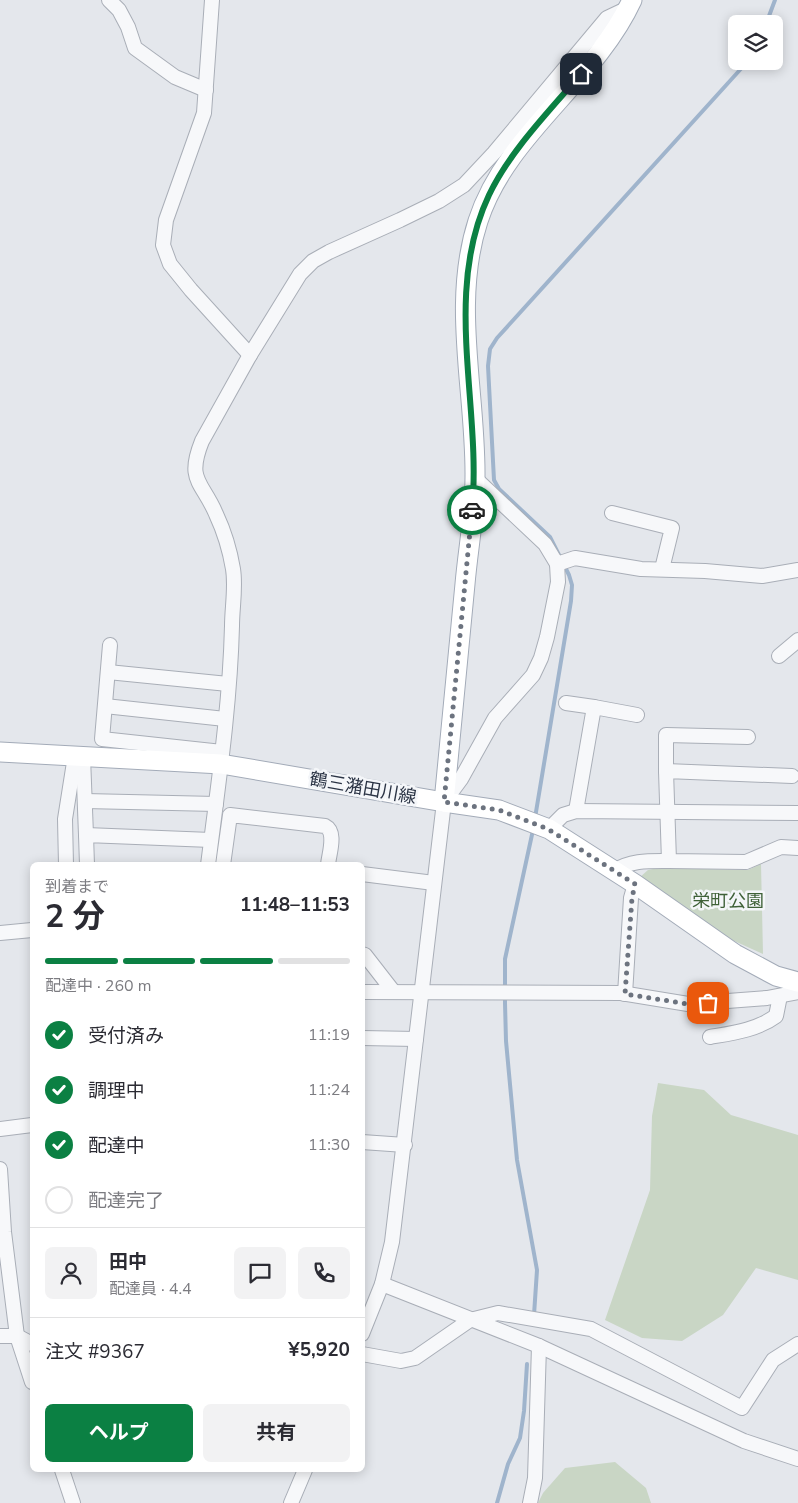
<!DOCTYPE html>
<html lang="ja">
<meta charset="utf-8">
<style>
:root{--surface:#fff;--page:#f2f2f3;--text:#2b2b33;--muted:#7c7c81;--line:#e1e1e2;--accent:#0b8043}
body{margin:0;font-family:"Nunito Sans","Noto Sans JP",sans-serif;background:var(--page);color:var(--text);height:100vh;display:flex;flex-direction:column;font-size:19px;white-space:nowrap}
*{box-sizing:border-box;margin:0}
p{font-size:16px;color:var(--muted)}
.icon{flex:none;width:28px;height:28px;fill:none;stroke:currentColor;stroke-width:2;stroke-linecap:round;stroke-linejoin:round}
.map{position:relative;flex:1;overflow:hidden}
.sheet{position:absolute;left:30px;top:862px;width:335px;height:610px;display:flex;flex-direction:column;background:var(--surface);border-radius:8px;box-shadow:0 2px 12px #0003}
.sheet>*{flex:none}
.fabs{position:absolute;left:728px;top:15px;display:grid;gap:10px}
.fabs a{display:grid;place-items:center;width:55px;height:55px;border-radius:8px;background:var(--surface);box-shadow:0 2px 12px #0003;font-size:25px}
.pin{position:absolute;display:grid;place-items:center;width:42px;height:42px;color:#fff;margin:-21px;border-radius:10px;box-shadow:0 2px 8px #0006}
.courier{position:absolute;display:grid;place-items:center;width:50px;height:50px;margin:-25px;border:4px solid #0b8043;border-radius:50%;background:#fff;color:#222;box-shadow:0 1px 6px #0007}
.headline em{font-style:normal;font-weight:700}
.headline div{display:flex;flex-direction:column-reverse}
.headline{display:flex;align-items:center;justify-content:space-between;height:85px;padding:0 15px}
h1{font-size:32px;font-weight:700;line-height:38px}
.bar{display:grid;grid-template-columns:repeat(4,1fr);gap:8px 5px;align-content:center;height:60px;padding:0 15px}
.bar i{height:6px;border-radius:4px;background:var(--line)}
.bar .on{background:var(--accent)}
.bar p{grid-column:span 4}
.line{display:flex;align-items:center;gap:12px;padding:0 15px;border-top:1px solid var(--line)}
.line div{flex:1}
.round{display:grid;place-items:center;flex:none;width:52px;height:52px;border-radius:8px;background:var(--page)}
ol{padding:0 15px;list-style:none}
li{display:flex;align-items:center;gap:15px;height:55px}
li p{margin-inline-start:auto}
li .icon{padding:5px;border-radius:50%;background:var(--accent);color:#fff;stroke-width:4}
li:last-child{color:var(--muted)}
li i{width:28px;height:28px;border:2px solid var(--line);border-radius:50%}
.button{display:flex;gap:10px;margin-top:auto;padding:10px 15px}
.button a{flex:1;height:58px;border-radius:8px;background:var(--accent);color:#fff;font-size:20px;font-weight:700;line-height:58px;text-align:center}
.button a+a{background:var(--page);color:var(--text)}
.map>svg:first-child{display:block}
.green{fill:#c9d6c5}
.lines{fill:none;stroke-linecap:round;stroke-linejoin:round}
.stream{stroke:#9fb4cc;stroke-width:4}
.minor-casing{stroke:#a9aeb7;stroke-width:16}
.major-casing{stroke:#a3abb8;stroke-width:21}
.minor{stroke:#f7f8fa;stroke-width:14}
.major{stroke:#fff;stroke-width:19}
.done{stroke:#6c737f;stroke-width:5;stroke-dasharray:0 9}
.route{stroke:#0b8043;stroke-width:6}
.labels{text-anchor:middle;dominant-baseline:central;stroke-width:5;stroke-linejoin:round;paint-order:stroke}
.street-label{font-size:18px;fill:#2b3445;stroke:#f4f6f9}
.park-label{font-size:18px;fill:#3f6138;stroke:#f4f6f9}
</style>
<div class="map">
<svg width="798" height="1503" viewBox="0 0 798 1503">
<rect width="100%" height="100%" fill="#e4e7ec"/>
<g class="green">
<polygon points="761,864 763,954 721,935 638,879 648,870 658,868 748,870"/>
<polygon points="658,1083 704,1090 731,1115 798,1135 798,1280 756,1268 723,1315 682,1341 642,1338 605,1320 650,1190 652,1116"/>
<polygon points="615,1462 646,1488 651,1503 538,1503 543,1493 565,1468"/>
</g>
<g class="lines">
<g class="stream">
<polyline points="766,24 775,0"/>
<polyline points="535,818 571,601 572,585 569,575 550,537 499,489 494,480 488,366 490,349 497,338 748,61"/>
<polyline points="533,830 505,959 505,1003 506,1041 517,1160 537,1270 534,1315"/>
<polyline points="497,1503 508,1464 520,1438 524,1411 527,1364"/>
</g>
<defs>
<g id="minor">
<polyline points="109,0 119,10 128,27 135,48 175,77 206,90"/>
<polyline points="212,0 204,113 166,220 163,245 170,264 191,290 250,355"/>
<polyline points="475,478 545,544 557,564 575,558 641,569 705,571 762,576 798,570"/>
<polyline points="612,513 672,528 662,569"/>
<polyline points="110,645 102,739 222,752"/>
<polyline points="779,656 798,640"/>
<polyline points="108,672 228,684"/>
<polyline points="566,703 594,707"/>
<polyline points="105,706 225,719"/>
<polyline points="83,757 86,835"/>
<polyline points="666,771 666,735 748,737"/>
<polyline points="792,776 666,771 669,861 746,862 781,847 798,848"/>
<polyline points="85,801 216,804"/>
<polyline points="576,811 594,707 637,715"/>
<polyline points="549,829 563,815 576,811 798,813"/>
<polyline points="66,865 65,819 75,756"/>
<polyline points="87,865 86,835 211,840"/>
<path d="M 208,865 C 218,786 230,706 232,626 C 232,608 236,587 233,569 C 230,551 224,531 216,514 C 202,481 186,481 202,441 L 250,355 L 300,274 L 313,261 L 329,252 L 400,220 L 439,201 L 464,185 L 494,153 L 607,18 L 628,8"/>
<path d="M 223,865 L 230,815 L 325,826 C 337,832 329,853 328,865"/>
<path d="M 614,871 C 631,860 649,861 669,861"/>
<polyline points="362,874 434,883"/>
<polyline points="0,933 32,930"/>
<polyline points="362,954 365,955 393,991"/>
<polyline points="362,992 621,993 688,1004 767,998 798,992"/>
<polyline points="625,994 631,898 635,884"/>
<path d="M 710,1037 C 733,1033 757,1030 776,1016 L 780,996"/>
<polyline points="362,1038 416,1039"/>
<polyline points="0,1129 32,1125"/>
<polyline points="362,1142 405,1145"/>
<polyline points="0,1169 4,1232 17,1336 32,1382"/>
<polyline points="382,1284 539,1346 744,1441 798,1459"/>
<polyline points="362,1334 382,1284 392,1242 444,802 461,779 495,718 533,675 541,658 547,637 558,582 557,564"/>
<polyline points="0,1336 17,1336 32,1344"/>
<polyline points="362,1354 401,1361 415,1358 470,1320 498,1313 591,1329 742,1408 773,1360 798,1344"/>
<polyline points="62,1470 73,1503"/>
<polyline points="291,1503 305,1470"/>
<polyline points="530,1503 535,1478 539,1346"/>
</g>
<g id="major">
<polyline points="0,752 221,764 444,802 499,810 549,829 635,884 735,954 776,976 798,982"/>
<path d="M 444,802 C 451,730 458,657 465,584 C 468,549 475,513 475,477 C 476,392 451,304 478,221 C 506,134 594,82 632,0"/>
</g>
</defs>
<use href="#minor" class="minor-casing"/>
<use href="#major" class="major-casing"/>
<use href="#minor" class="minor"/>
<use href="#major" class="major"/>
</g>
<g class="lines">
<polyline class="done" points="472,510 444,802 499,810 548,829 635,884 632,898 625,994 688,1004 708,1003"/>
<path class="route" d="M 472,510 C 482,406 442,294 489,195 C 510,151 549,111 581,74"/>
</g>
<g class="labels">
<g class="street-label">
<text transform="translate(363 788) rotate(10)">鶴三潴田川線</text>
</g>
<g class="park-label">
<text x="728" y="901">栄町公園</text>
</g>
</g>
</svg>
<div class="fabs">
<a><svg class="icon" aria-label="layers" viewBox="0 0 24 24"><path d="M12 4l9 5-9 5-9-5zM3 14l9 5 9-5"/></svg></a>
</div>
<div class="pin" style="left:708px;top:1003px;background:#ea580c"><svg class="icon" aria-label="bag" viewBox="0 0 24 24"><path d="M5 8h14l-1 12H6zM9 8a3 3 0 0 1 6 0"/></svg></div>
<div class="pin" style="left:581px;top:74px;background:#1f2937"><svg class="icon" aria-label="home" viewBox="0 0 24 24"><path d="M3 11l9-7 9 7M6 9v11h12V9"/></svg></div>
<div class="courier" style="left:472px;top:510px"><svg class="icon" aria-label="car" viewBox="0 0 24 24"><path d="M5 17H2v-5l4-1 3-4h7l3 4 3 1v5h-3M9 17h6M6 11h13"/><circle cx="7" cy="17" r="2"/><circle cx="17" cy="17" r="2"/></svg></div>
<section class="sheet">
<div class="headline"><div><h1>2 分</h1><p>到着まで</p></div><em>11:48–11:53</em></div>
<div class="bar"><i class="on"></i><i class="on"></i><i class="on"></i><i></i><p>配達中 · 260 m</p></div>
<ol>
<li><svg class="icon" aria-label="check" viewBox="0 0 24 24"><path d="M5 12l5 5 9-10"/></svg>受付済み<p>11:19</p></li>
<li><svg class="icon" aria-label="check" viewBox="0 0 24 24"><path d="M5 12l5 5 9-10"/></svg>調理中<p>11:24</p></li>
<li><svg class="icon" aria-label="check" viewBox="0 0 24 24"><path d="M5 12l5 5 9-10"/></svg>配達中<p>11:30</p></li>
<li><i></i>配達完了</li>
</ol>
<div class="line" style="height:90px"><a class="round"><svg class="icon" aria-label="person" viewBox="0 0 24 24"><circle cx="12" cy="8" r="4"/><path d="M4 21q1-7 8-7t8 7"/></svg></a><div><b>田中</b><p>配達員 · 4.4</p></div><a class="round"><svg class="icon" aria-label="chat" viewBox="0 0 24 24"><path d="M4 5h16v11H9l-5 4z"/></svg></a><a class="round"><svg class="icon" aria-label="phone" viewBox="0 0 24 24"><path d="M5 4h4l2 5-3 2q2 4 5 5l2-3 5 2v4C11 20 4 13 5 4z"/></svg></a></div>
<div class="line" style="height:65px"><div>注文 #9367</div><b>¥5,920</b></div>
<div class="button"><a>ヘルプ</a><a>共有</a></div>
</section>
</div>
